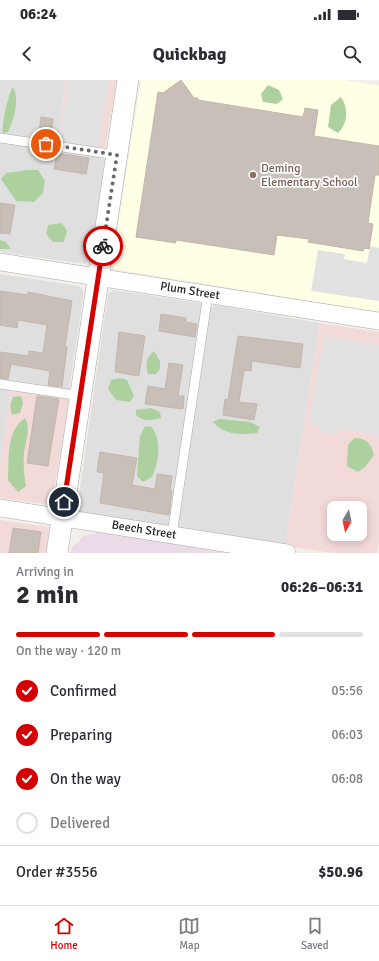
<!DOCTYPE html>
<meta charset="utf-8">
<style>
:root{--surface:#fff;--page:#f7f7f7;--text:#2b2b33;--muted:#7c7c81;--line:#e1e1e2;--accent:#d40000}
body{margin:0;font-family:Signika,sans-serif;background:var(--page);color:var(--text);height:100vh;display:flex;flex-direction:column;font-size:15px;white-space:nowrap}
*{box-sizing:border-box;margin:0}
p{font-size:13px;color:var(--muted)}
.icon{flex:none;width:22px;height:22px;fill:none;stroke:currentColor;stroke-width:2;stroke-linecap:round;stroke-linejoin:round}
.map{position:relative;height:473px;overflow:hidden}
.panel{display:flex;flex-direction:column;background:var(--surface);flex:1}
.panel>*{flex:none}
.needle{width:26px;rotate:189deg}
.tools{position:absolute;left:327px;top:421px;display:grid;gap:8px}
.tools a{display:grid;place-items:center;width:40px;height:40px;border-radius:8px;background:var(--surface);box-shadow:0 2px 10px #0003;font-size:20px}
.pin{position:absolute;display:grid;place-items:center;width:34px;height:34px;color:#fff;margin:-17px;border:2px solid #fff;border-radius:50%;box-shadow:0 1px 4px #0007}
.courier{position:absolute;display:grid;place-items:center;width:40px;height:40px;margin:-20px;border:3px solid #d40000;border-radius:50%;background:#fff;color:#222;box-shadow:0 1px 5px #0007}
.headline em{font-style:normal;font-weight:800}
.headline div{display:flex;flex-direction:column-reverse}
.headline{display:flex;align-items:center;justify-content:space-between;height:68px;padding:0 16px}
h1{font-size:26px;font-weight:800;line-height:30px}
.bar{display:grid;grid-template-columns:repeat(4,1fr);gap:6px 4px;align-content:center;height:48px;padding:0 16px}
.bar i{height:5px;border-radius:3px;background:var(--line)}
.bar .selected{background:var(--accent)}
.bar p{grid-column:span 4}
.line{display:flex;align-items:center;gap:10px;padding:0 16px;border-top:1px solid var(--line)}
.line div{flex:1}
ol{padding:0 16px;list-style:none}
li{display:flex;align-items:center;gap:12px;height:44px}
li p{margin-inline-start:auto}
li .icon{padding:4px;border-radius:50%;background:var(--accent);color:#fff;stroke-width:4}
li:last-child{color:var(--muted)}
li i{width:22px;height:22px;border:2px solid var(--line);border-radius:50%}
.status{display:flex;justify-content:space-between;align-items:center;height:28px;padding:0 20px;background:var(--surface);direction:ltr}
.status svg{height:11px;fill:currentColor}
header{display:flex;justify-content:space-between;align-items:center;height:52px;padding:0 16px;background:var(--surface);font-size:18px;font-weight:800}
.menu{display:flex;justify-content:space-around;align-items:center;height:56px;border-top:1px solid var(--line);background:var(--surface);font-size:11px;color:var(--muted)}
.menu a{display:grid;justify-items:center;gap:2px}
.menu .selected{color:var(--accent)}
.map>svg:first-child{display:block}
.residential{fill:#e0dfdf}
.commercial{fill:#f2dad9;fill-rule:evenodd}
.industrial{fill:#ebdbe8}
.education{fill:#ffffe5}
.forest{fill:#add19e}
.parking{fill:#e2e2e2}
.building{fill:#c7bfb8;stroke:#c4b6ab}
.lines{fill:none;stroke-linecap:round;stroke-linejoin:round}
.service-casing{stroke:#a9a9a9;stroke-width:10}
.minor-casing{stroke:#a9a9a9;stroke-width:18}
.tertiary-casing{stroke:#a9a9a9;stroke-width:22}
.service{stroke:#fff;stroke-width:9}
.minor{stroke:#fff;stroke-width:17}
.tertiary{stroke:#fff;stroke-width:21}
.done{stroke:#6b6a68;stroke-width:4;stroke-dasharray:0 7.2}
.route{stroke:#d40000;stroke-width:5}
.education-dot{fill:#8d6e63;stroke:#fff;stroke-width:1.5}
.labels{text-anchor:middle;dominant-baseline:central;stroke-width:3.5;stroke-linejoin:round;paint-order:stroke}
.education-label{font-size:12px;fill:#785e54;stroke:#fff;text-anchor:start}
.street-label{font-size:12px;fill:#222;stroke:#fff}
</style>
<div class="status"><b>06:24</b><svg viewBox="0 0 49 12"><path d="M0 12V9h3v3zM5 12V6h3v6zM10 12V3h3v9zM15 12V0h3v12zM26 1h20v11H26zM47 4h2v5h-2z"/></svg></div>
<header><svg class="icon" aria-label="back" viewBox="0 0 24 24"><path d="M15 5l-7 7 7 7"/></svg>Quickbag<svg class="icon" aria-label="search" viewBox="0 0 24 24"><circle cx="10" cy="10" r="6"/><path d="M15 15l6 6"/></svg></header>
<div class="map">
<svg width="379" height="473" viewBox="0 0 379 473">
<rect width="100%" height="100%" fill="#f2efe9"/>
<g class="residential">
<polygon points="0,0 66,0 57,63 0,55"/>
<polygon points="0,61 97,76 105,80 90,177 85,184 0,172"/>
<polygon points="0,194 79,206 84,212 69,310 0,301"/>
<polygon points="114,210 200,223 202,227 169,446 80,432 77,429 108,214"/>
<polygon points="215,225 320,243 285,466 179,448 178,443 210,228"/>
<polygon points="0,307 11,309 0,387"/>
</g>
<g class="commercial">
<polygon points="66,0 117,0 105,70 57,63"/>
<path d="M 320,243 L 379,252 L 379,462 L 377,473 L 332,473 L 285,466 ZM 334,428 L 360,428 L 360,454 L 334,454 Z"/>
<polygon points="11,309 68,319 69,321 52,425 0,418 0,387"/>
<polygon points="0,440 47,447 49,451 46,473 0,473"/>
</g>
<polygon class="industrial" points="101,452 234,473 70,473 72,468 84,456"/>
<polygon class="education" points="141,0 344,0 379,6 379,232 114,189 112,185"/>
<g class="forest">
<polygon points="268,5 279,10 283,19 277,24 263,22 261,14"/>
<path d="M 13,7 C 20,20 14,38 8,52 L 3,53 C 1,45 8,14 13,7 Z"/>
<path d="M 341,17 C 349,29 348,43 338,53 L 328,47 L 331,25 Z"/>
<polygon points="28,90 38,90 45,101 43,113 34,122 16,121 1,99 6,93"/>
<polygon points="62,143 67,151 64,162 53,162 46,154 48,145"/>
<polygon points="0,160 6,162 11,169 0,169"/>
<path d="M 154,271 L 160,281 L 160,289 L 156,294 L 148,294 C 145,284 146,278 154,271 Z"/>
<polygon points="120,298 127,300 134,316 130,322 116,320 108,309 111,300"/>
<polygon points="21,316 23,323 20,333 12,335 10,326 13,317"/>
<path d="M 151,328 L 160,332 L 161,338 C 151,341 144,342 136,335 L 136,330 Z"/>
<path d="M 25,338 C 31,348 26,360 24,372 C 23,384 24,395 26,406 L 18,412 L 8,400 C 9,379 6,350 25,338 Z"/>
<path d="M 219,339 L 250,342 L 260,347 L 257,353 C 242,355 224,355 213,342 Z"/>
<path d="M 145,346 L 152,347 C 162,363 159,381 152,397 L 143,402 L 137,396 L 140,356 Z"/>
<path d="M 354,358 C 367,358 371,364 374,375 L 365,387 L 358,392 L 347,386 L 348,365 Z"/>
</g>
<g class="parking">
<polygon points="69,0 109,0 98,68 59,62"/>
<polygon points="370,166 379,168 379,221 311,211 318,170 345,174 344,179 367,183"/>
<polygon points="324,256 379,265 379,355 338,349 337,354 320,352 320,346 309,344"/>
</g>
<g class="building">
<polygon points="181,0 194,18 198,18 198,20 303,37 305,28 318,30 314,56 379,66 379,95 375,95 368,143 373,144 369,169 364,168 363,171 308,162 309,159 277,155 274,175 176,160 176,163 136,157 158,12 163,13"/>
<polygon points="41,37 53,39 51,55 39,53"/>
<polygon points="57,73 89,78 86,94 54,89"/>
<polygon points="0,123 15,125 10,154 0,153"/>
<polygon points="0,211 28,215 28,212 72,221 65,266 67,267 62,307 48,305 50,291 11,284 8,299 0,298 0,272 28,276 29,271 43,273 47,245 18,240 17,248 0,245"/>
<polygon points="161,234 186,238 186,242 197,244 195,257 159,251"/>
<polygon points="119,252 145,256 139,296 115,292"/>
<polygon points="238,256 303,264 300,288 252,281 251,291 244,290 239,322 257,324 254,340 223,335 225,319 228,320"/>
<polygon points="169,283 183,285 178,316 184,316 183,329 145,324 148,306 165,309"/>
<polygon points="37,316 59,319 48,386 27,383"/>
<polygon points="100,372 137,378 132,405 155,409 157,394 172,396 170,411 172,411 169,435 100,423 104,393 97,392"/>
<polygon points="13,448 41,452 38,473 9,473"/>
</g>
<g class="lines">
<defs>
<g id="service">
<polyline points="0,58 117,75"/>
<polyline points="0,304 81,316"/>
<polyline points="172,455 208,214"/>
</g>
<g id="minor">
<polyline points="0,182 379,241"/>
<polyline points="0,428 287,473"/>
</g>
<polyline id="tertiary" points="57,473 128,0"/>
</defs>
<use href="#service" class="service-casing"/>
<use href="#minor" class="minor-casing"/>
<use href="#tertiary" class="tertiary-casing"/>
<use href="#service" class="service"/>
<use href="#minor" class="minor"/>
<use href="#tertiary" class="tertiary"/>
</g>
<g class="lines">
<polyline class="done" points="46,64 117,75 103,166"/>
<polyline class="route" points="64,422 103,166"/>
</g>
<circle class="education-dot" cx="253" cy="95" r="4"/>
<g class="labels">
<g class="education-label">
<text x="261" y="88">Deming<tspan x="261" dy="14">Elementary School</tspan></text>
</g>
<g class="street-label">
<text transform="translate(190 211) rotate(9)">Plum Street</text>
<text transform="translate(144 450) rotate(9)">Beech Street</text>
</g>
</g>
</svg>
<div class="tools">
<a><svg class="needle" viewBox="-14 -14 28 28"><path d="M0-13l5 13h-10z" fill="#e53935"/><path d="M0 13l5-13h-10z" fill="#7c7c81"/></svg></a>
</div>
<div class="pin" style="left:46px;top:64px;background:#ea580c"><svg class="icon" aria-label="bag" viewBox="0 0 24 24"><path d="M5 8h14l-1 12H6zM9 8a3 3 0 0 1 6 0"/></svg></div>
<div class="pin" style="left:64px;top:422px;background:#1f2937"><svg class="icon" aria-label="home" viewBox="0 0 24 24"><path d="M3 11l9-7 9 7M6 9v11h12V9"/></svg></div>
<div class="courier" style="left:103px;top:166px"><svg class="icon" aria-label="bike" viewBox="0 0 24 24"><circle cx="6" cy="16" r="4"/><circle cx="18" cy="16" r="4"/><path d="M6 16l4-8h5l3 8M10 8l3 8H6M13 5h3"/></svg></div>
</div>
<section class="panel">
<div class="headline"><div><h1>2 min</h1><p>Arriving in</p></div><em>06:26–06:31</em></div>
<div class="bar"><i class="selected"></i><i class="selected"></i><i class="selected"></i><i></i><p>On the way · 120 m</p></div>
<ol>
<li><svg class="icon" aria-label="check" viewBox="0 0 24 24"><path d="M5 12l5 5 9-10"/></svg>Confirmed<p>05:56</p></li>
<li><svg class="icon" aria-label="check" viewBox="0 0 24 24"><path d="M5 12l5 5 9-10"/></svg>Preparing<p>06:03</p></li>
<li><svg class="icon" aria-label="check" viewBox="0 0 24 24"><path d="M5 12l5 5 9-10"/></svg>On the way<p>06:08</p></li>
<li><i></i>Delivered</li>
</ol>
<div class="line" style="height:52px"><div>Order #3556</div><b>$50.96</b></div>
</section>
<nav class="menu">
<a class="selected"><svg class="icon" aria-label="home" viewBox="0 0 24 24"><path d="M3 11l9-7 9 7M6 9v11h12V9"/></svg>Home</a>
<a><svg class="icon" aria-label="map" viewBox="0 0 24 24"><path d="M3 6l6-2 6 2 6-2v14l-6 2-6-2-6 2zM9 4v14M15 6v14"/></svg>Map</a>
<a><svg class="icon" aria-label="saved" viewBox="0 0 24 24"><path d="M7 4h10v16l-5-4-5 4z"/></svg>Saved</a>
</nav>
